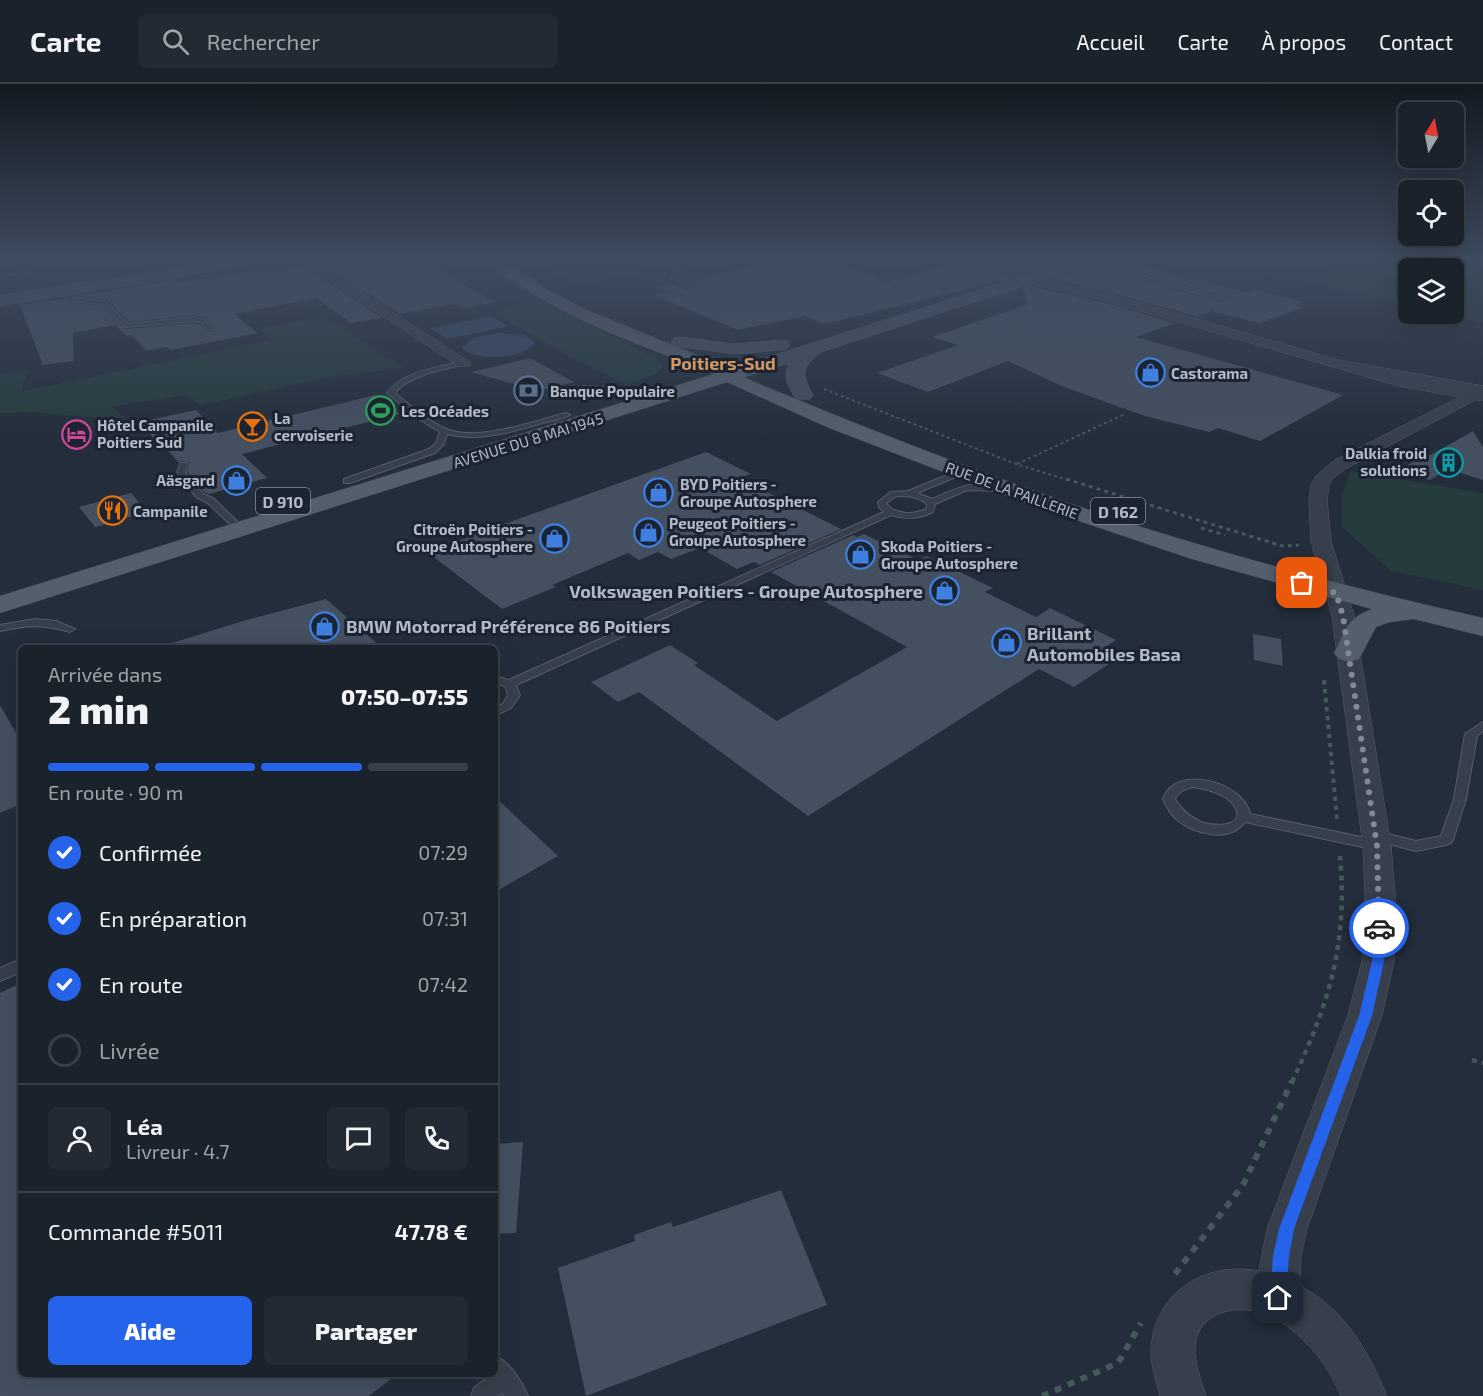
<!DOCTYPE html>
<html lang="fr">
<meta charset="utf-8">
<style>
:root{--surface:#1a222c;--page:#232a34;--text:#f1f3f6;--muted:#9fa4a9;--line:#383f48;--accent:#2563eb}
body{margin:0;font-family:"Exo 2",sans-serif;background:var(--page);color:var(--text);height:100vh;display:flex;flex-direction:column;font-size:22px;white-space:nowrap}
*{box-sizing:border-box;margin:0}
p{font-size:20px;color:var(--muted)}
.icon{flex:none;width:33px;height:33px;fill:none;stroke:currentColor;stroke-width:2;stroke-linecap:round;stroke-linejoin:round}
.map{position:relative;flex:1;overflow:hidden}
.sheet{position:absolute;left:18px;top:561px;width:480px;height:732px;display:flex;flex-direction:column;background:var(--surface);border-radius:9px;box-shadow:0 6px 24px #0002,0 0 0 2px var(--line)}
.sheet>*{flex:none}
.needle{width:39px;rotate:10deg}
.controls{position:absolute;left:1398px;top:18px;display:grid;gap:12px}
.controls a{display:grid;place-items:center;width:66px;height:66px;border-radius:9px;background:var(--surface);box-shadow:0 6px 24px #0002,0 0 0 2px var(--line);font-size:30px}
.pin{position:absolute;display:grid;place-items:center;width:51px;height:51px;color:#fff;margin:-26px;border-radius:12px;box-shadow:0 3px 9px #0006}
.courier{position:absolute;display:grid;place-items:center;width:60px;height:60px;margin:-30px;border:4px solid #2563eb;border-radius:50%;background:#fff;color:#222;box-shadow:0 2px 8px #0007}
.summary em{font-style:normal;font-weight:800}
.summary div{display:flex;flex-direction:column-reverse}
.summary{display:flex;align-items:center;justify-content:space-between;height:102px;padding:0 30px}
h1{font-size:39px;font-weight:800;line-height:45px}
.bar{display:grid;grid-template-columns:repeat(4,1fr);gap:9px 6px;align-content:center;height:72px;padding:0 30px}
.bar i{height:8px;border-radius:4px;background:var(--line)}
.bar .current{background:var(--accent)}
.bar p{grid-column:span 4}
.line{display:flex;align-items:center;gap:15px;padding:0 30px;border-top:2px solid var(--line)}
.line div{flex:1}
.round{display:grid;place-items:center;flex:none;width:63px;height:63px;border-radius:9px;background:var(--page)}
ol{padding:0 30px;list-style:none}
li{display:flex;align-items:center;gap:18px;height:66px}
li p{margin-inline-start:auto}
li .icon{padding:6px;border-radius:50%;background:var(--accent);color:#fff;stroke-width:4}
li:last-child{color:var(--muted)}
li i{width:33px;height:33px;border:3px solid var(--line);border-radius:50%}
.cta{display:flex;gap:12px;margin-top:auto;padding:12px 30px}
.cta a{flex:1;height:69px;border-radius:9px;background:var(--accent);color:#fff;font-size:24px;font-weight:800;line-height:69px;text-align:center}
.cta a+a{background:var(--page);color:var(--text)}
header{display:flex;align-items:center;gap:36px;box-sizing:border-box;height:84px;padding:0 30px;background:var(--surface);border-bottom:2px solid var(--line)}
header strong{font-size:28px}
nav{display:flex;gap:33px;margin-inline-start:auto;font-size:21px}
.search{width:420px;height:54px;background:var(--page);display:flex;align-items:center;gap:15px;box-sizing:border-box;padding:0 21px;border-radius:9px;color:var(--muted);font-size:22px}
.map>svg:first-child{display:block}
.green{fill:#263b3e}
.water{fill:#374862}
.lines{fill:none;stroke-linecap:round;stroke-linejoin:round}
.stream{fill:#374862;fill-rule:evenodd}
.building{fill:#445060}
.lane-casing{stroke:#555d6a;stroke-width:2}
.street-casing{stroke:#555d6a;stroke-width:1}
.secondary-casing{stroke:#555d6a;stroke-width:1}
.primary-casing{stroke:#404855;stroke-width:1}
.path-far4{stroke:#45585c;stroke-width:2;stroke-dasharray:3 3;stroke-linecap:butt}
.path-far3{stroke:#45585c;stroke-width:3;stroke-dasharray:4 4;stroke-linecap:butt}
.path-far2{stroke:#45585c;stroke-width:4;stroke-dasharray:4.5 4.5;stroke-linecap:butt}
.path-far1{stroke:#45585c;stroke-width:4.5;stroke-dasharray:5 5;stroke-linecap:butt}
.path{stroke:#45585c;stroke-width:6;stroke-dasharray:7 7;stroke-linecap:butt}
.lane{fill:#373f4c;fill-rule:evenodd}
.street{fill:#373f4c;fill-rule:evenodd}
.secondary{fill:#454e5f;fill-rule:evenodd}
.primary{fill:#555e6c;fill-rule:evenodd}
.route{fill:#2563eb}
.done{stroke:#808996;stroke-width:6;stroke-dasharray:0 10.8}
.labels{text-anchor:middle;dominant-baseline:central;stroke-width:6;stroke-linejoin:round;paint-order:stroke}
.far-poi-label{font-size:15px;font-weight:bold;fill:#b2bac7;stroke:#1c2431;text-anchor:start}
.far-street-label{font-size:15px;fill:#b2bac7;stroke:#1c2431}
.shield{fill:#1c2431;stroke:#858d9a;stroke-width:1.5}
.shield-label{font-size:16px;font-weight:bold;fill:#b2bac7}
.far-quarter-label{font-size:18px;font-weight:bold;fill:#d39662;stroke:#1c2431}
.poi-label{font-size:18px;font-weight:bold;fill:#b2bac7;stroke:#1c2431;text-anchor:start}
</style>
<header>
<strong>Carte</strong>
<div class="search"><svg class="icon" aria-label="search" viewBox="0 0 24 24"><circle cx="10" cy="10" r="6"/><path d="M15 15l6 6"/></svg>Rechercher</div>
<nav><a>Accueil</a><a>Carte</a><a>À propos</a><a>Contact</a></nav>
</header>
<div class="map">
<svg width="1483" height="1312" viewBox="0 0 1483 1312">
<rect width="100%" height="100%" fill="#232d3b"/>
<g class="green">
<polygon points="530,176 676,176 673,180 581,201"/>
<polygon points="1360,176 1483,176 1483,239 1440,230 1454,230 1454,184 1408,184 1408,222 1302,197"/>
<polygon points="537,215 658,275 663,282 658,289 627,301 560,267 493,228"/>
<polygon points="324,233 404,284 331,293 201,321 186,311 111,323 128,337 33,328 0,329 0,290 27,286 22,307 273,256 258,244"/>
<polygon points="1351,387 1483,409 1483,506 1391,487 1342,443 1342,409"/>
</g>
<g class="water">
<polygon points="490,232 509,242 448,255 430,245"/>
<path d="M 498,249 L 524,251 L 535,258 C 528,275 472,279 462,263 L 473,254 Z"/>
</g>
<g class="lines">
<polygon class="stream" points="25,187 26,189 0,193 0,191"/>
</g>
<g class="building">
<polygon points="348,176 432,176 467,203 495,218 463,224 454,220 400,230 322,180"/>
<polygon points="785,176 826,176 892,199 893,195 957,179 1002,189 1012,194 824,240 804,232 738,246 654,211 669,208 656,202 672,199 685,206 694,206 696,198 692,195"/>
<polygon points="989,176 1068,176 1034,187 1030,184"/>
<polygon points="1098,176 1121,176 1248,209 1255,206 1303,218 1294,221 1303,224 1259,239 1212,227 1196,232 1113,209 1052,195 1091,182 1221,218 1229,216 1228,213"/>
<polygon points="305,183 382,234 351,239 316,214 234,230 258,249 171,266 167,263 147,267 131,251 127,252 115,241 73,249 74,277 43,281 20,221 64,215 72,219 99,222 126,245 193,239 199,240 212,251 219,248 205,234 193,231 130,238 106,215 79,212 177,195 178,199 248,187 264,186 267,188"/>
<polygon points="1031,202 1105,219 1175,239 1136,253 1343,311 1260,357 1218,344 1209,348 1145,332 1064,303 1008,277 928,308 877,289 958,261 932,253 1028,220 1023,204"/>
<polygon points="530,274 574,298 539,307 471,288"/>
<polygon points="376,311 400,330 242,370 267,394 209,410 203,407 187,387 189,378 181,377 179,379 165,363 161,363 140,338 196,326 218,349"/>
<polygon points="1473,347 1483,363 1483,396 1448,385 1430,396 1399,386 1426,370 1431,371"/>
<polygon points="706,368 751,390 739,394 841,445 760,481 754,478 737,485 700,464 671,475 658,468 639,476 628,469 552,501 556,503 502,525 427,468 467,454 463,450 507,439"/>
<polygon points="131,409 147,428 95,443 79,423"/>
<polygon points="864,450 918,476 927,472 964,490 993,504 985,508 1036,533 1050,524 1116,556 1104,564 1118,570 1115,572 1118,574 1074,603 1039,585 808,732 639,608 618,618 591,598 670,561 698,579 694,581 777,637 907,563 771,488 853,451 857,453"/>
<polygon points="326,515 382,564 172,564 172,559 243,537"/>
<polygon points="1253,550 1281,555 1283,582 1254,576"/>
<polygon points="0,621 21,658 21,720 0,729"/>
<polygon points="495,713 558,772 495,808"/>
<polygon points="21,899 21,1290 397,1290 369,1312 0,1312 0,909"/>
<polygon points="523,1058 516,1149 495,1150 495,1060"/>
<polygon points="781,1106 827,1221 586,1312 558,1184 635,1157 634,1151 671,1138 673,1143"/>
</g>
<g class="lines">
<defs>
<g id="lane">
<polygon points="1083,176 1087,176 1227,215 1222,216 1083,178"/>
<polygon points="57,206 61,206 75,214 104,217 129,240 193,233 204,236 217,248 212,249 200,238 193,237 126,243 100,220 72,217 57,208"/>
<path d="M 464,277 L 467,279 L 466,280 C 446,285 408,291 395,309 C 410,321 426,336 444,344 C 476,359 533,337 566,329 L 570,331 C 562,335 552,337 543,339 C 512,348 479,358 447,350 L 444,360 L 435,369 L 350,399 L 344,399 L 344,395 L 429,365 L 436,359 L 440,348 L 422,337 L 387,309 C 403,287 439,283 464,277 Z"/>
<polygon points="181,379 187,379 185,388 202,409 214,415 243,443 243,447 237,447 208,419 196,413 177,388"/>
<path d="M 960,386 L 963,386 L 963,390 L 917,409 L 932,415 C 950,407 980,392 999,404 L 995,407 L 967,406 L 935,420 L 933,428 C 919,435 906,436 891,431 L 516,601 L 520,611 L 511,624 L 495,632 L 495,623 L 503,620 L 508,611 L 505,602 L 495,599 L 495,592 L 509,596 L 884,428 L 879,423 L 878,418 L 891,408 L 908,407 ZM 896,412 C 908,412 917,412 927,420 L 926,425 C 913,431 895,431 886,419 Z"/>
<path d="M 35,535 L 56,537 L 75,545 L 70,548 C 43,540 28,541 0,547 L 0,541 Z"/>
<path d="M 1483,638 L 1483,647 L 1477,652 L 1466,715 L 1453,756 L 1451,759 L 1446,761 L 1416,767 L 1381,758 L 1383,761 L 1381,764 L 1376,766 L 1245,738 C 1229,760 1194,750 1176,735 C 1170,729 1166,722 1163,715 C 1175,679 1244,698 1250,730 L 1371,755 L 1369,752 L 1371,749 L 1376,747 L 1416,757 L 1441,752 L 1454,715 L 1465,650 ZM 1193,703 C 1206,705 1228,710 1235,723 C 1247,744 1210,743 1199,737 C 1189,732 1181,725 1175,715 C 1178,708 1186,704 1193,703 Z"/>
<polygon points="21,875 21,888 0,897 0,884"/>
<path d="M 495,1272 C 509,1277 522,1298 528,1312 L 504,1312 L 502,1309 L 498,1312 L 471,1312 L 474,1304 L 489,1292 L 488,1290 L 495,1290 Z"/>
</g>
<g id="street">
<polygon points="299,176 312,176 471,279 469,282 459,282"/>
<polygon points="679,176 690,176 682,194 694,198 694,204 686,204 670,195"/>
<path d="M 956,176 L 978,176 L 1030,186 L 1032,188 L 1028,191 L 1033,193 L 1113,211 L 1339,276 L 1483,302 L 1483,316 L 1475,316 L 1347,384 L 1332,395 L 1329,401 L 1327,416 L 1331,457 L 1354,532 L 1391,762 L 1395,811 L 1394,877 L 1382,931 L 1307,1145 L 1301,1171 L 1300,1202 C 1345,1225 1368,1267 1387,1312 L 1341,1312 C 1328,1279 1300,1246 1268,1231 C 1240,1219 1198,1226 1195,1262 C 1194,1279 1201,1296 1206,1312 L 1160,1312 C 1156,1297 1151,1282 1151,1266 C 1154,1208 1205,1177 1259,1187 L 1267,1145 L 1348,931 L 1362,877 L 1365,811 L 1363,762 L 1332,532 L 1311,457 L 1309,416 L 1311,401 L 1316,392 L 1335,376 L 1460,313 L 1399,302 L 1106,217 L 1025,198 L 1003,187 L 961,179 Z"/>
</g>
<g id="secondary">
<polygon points="230,176 263,176 256,180 0,222 0,212"/>
<path d="M 1075,176 L 1096,176 L 1094,179 L 821,268 C 801,284 801,289 813,311 L 810,315 L 796,315 C 789,304 782,292 789,279 L 745,293 L 738,291 L 736,287 L 738,283 Z"/>
<polygon points="680,253 735,260 781,256 787,257 790,261 787,265 781,266 735,270 674,262 671,258 674,254"/>
</g>
<path id="primary" d="M 486,176 L 502,176 L 548,206 L 584,225 L 732,285 L 740,282 L 747,284 L 749,288 L 744,293 L 752,297 C 872,347 993,394 1116,435 C 1237,474 1359,506 1483,534 L 1483,552 L 1414,535 L 1390,538 L 1376,543 L 1359,575 L 1349,578 L 1339,575 L 1334,569 C 1347,545 1346,535 1372,525 L 1192,475 L 1008,413 L 827,343 L 727,298 L 0,529 L 0,512 L 714,290 C 650,264 585,243 527,206 C 513,198 496,189 486,176 Z"/>
</defs>
<use href="#lane" class="lane-casing"/>
<use href="#street" class="street-casing"/>
<use href="#secondary" class="secondary-casing"/>
<use href="#primary" class="primary-casing"/>
<g class="path-far4">
<polyline points="583,302 618,303"/>
<polyline points="824,305 1016,380 1071,397"/>
<polyline points="1017,380 1125,330"/>
</g>
<g class="path-far3">
<polyline points="1066,395 1282,462 1299,461"/>
<polyline points="1201,444 1225,451"/>
</g>
<polyline class="path-far2" points="1324,596 1337,735"/>
<g class="path-far1">
<polyline points="1472,976 1483,979"/>
<path d="M 1292,998 C 1329,919 1348,860 1340,772"/>
</g>
<g class="path">
<polyline points="1175,1190 1243,1101 1292,997"/>
<polyline points="1042,1312 1118,1279 1141,1239"/>
</g>
<use href="#lane" class="lane"/>
<use href="#street" class="street"/>
<use href="#secondary" class="secondary"/>
<use href="#primary" class="primary"/>
</g>
<linearGradient id="sky" x2="0" y2="1"><stop stop-color="#131920"/><stop offset="0.49" stop-color="#3f4c60"/><stop offset="1" stop-color="#3f4c60" stop-opacity="0"/></linearGradient>
<rect width="1483" height="359" fill="url(#sky)"/>
<polygon class="route" points="1379,840 1385,844 1384,877 1372,932 1294,1145 1289,1172 1286,1214 1284,1219 1278,1222 1273,1219 1270,1214 1273,1172 1279,1145 1359,932 1372,877 1373,844"/>
<g class="lines">
<polyline class="done" points="1302,499 1336,509 1343,532 1377,762 1379,844"/>
</g>
<defs>
<symbol id="shop-ring" viewBox="-11 -11 22 22"><circle r="9.5" fill="#1c2431" stroke="#3f7fe0" stroke-width="1.5"/><path d="M-5-2.5h2.3a2.7 3.5 0 0 1 5.4 0H5L5.5 6h-11ZM-1.5-2.5h3a1.5 2.3 0 0 0-3 0Z" fill="#3f7fe0"/></symbol>
<symbol id="bank-ring" viewBox="-11 -11 22 22"><circle r="9.5" fill="#1c2431" stroke="#5c6f8a" stroke-width="1.5"/><path d="M-6-4H6V4H-6ZM0-2.3a2.3 2.3 0 1 0 0 4.6a2.3 2.3 0 1 0 0-4.6Z" fill="#5c6f8a"/></symbol>
<symbol id="stadium-ring" viewBox="-11 -11 22 22"><circle r="9.5" fill="#1c2431" stroke="#2e9e5b" stroke-width="1.5"/><path d="M0-5a6.5 5 0 1 0 0 10a6.5 5 0 1 0 0-10ZM-3.5-1.8h7v3.6h-7Z" fill="#2e9e5b"/></symbol>
<symbol id="bar-ring" viewBox="-11 -11 22 22"><circle r="9.5" fill="#1c2431" stroke="#e8710a" stroke-width="1.5"/><path d="M-6-5H6L.8 .8V4.5H3.5V6h-7V4.5H-.8V.8Z" fill="#e8710a"/></symbol>
<symbol id="hotel-ring" viewBox="-11 -11 22 22"><circle r="9.5" fill="#1c2431" stroke="#d1479c" stroke-width="1.5"/><path d="M-6-4.5h1.5V1H6V5H4.5V3h-9V5H-6ZM-4 0a1.8 1.8 0 1 1 3.6 0ZM.5 0V-2.5h3Q6-2.5 6 0Z" fill="#d1479c"/></symbol>
<symbol id="building-ring" viewBox="-11 -11 22 22"><circle r="9.5" fill="#1c2431" stroke="#0f9aa8" stroke-width="1.5"/><path d="M-4-6H4V6H1V3H-1V6H-4ZM-2.5-4.3h1.7v1.8h-1.7ZM.8-4.3h1.7v1.8H.8ZM-2.5-1h1.7V.8h-1.7ZM.8-1h1.7V.8H.8Z" fill="#0f9aa8"/></symbol>
<symbol id="restaurant-ring" viewBox="-11 -11 22 22"><circle r="9.5" fill="#1c2431" stroke="#e8710a" stroke-width="1.5"/><path d="M-5-6h1v4h1v-4h1v4h1v-4h1v5L-1.5 .5V6h-2V.5L-5-1ZM5-6V6H3V1.5H1.5Q1.5-4 5-6Z" fill="#e8710a"/></symbol>
</defs>
<g fill-rule="evenodd">
<use href="#shop-ring" x="1134" y="272" width="33" height="33"/>
<use href="#bank-ring" x="512" y="290" width="33" height="33"/>
<use href="#stadium-ring" x="364" y="310" width="33" height="33"/>
<use href="#bar-ring" x="236" y="326" width="33" height="33"/>
<use href="#hotel-ring" x="60" y="334" width="33" height="33"/>
<use href="#building-ring" x="1432" y="362" width="33" height="33"/>
<use href="#shop-ring" x="220" y="380" width="33" height="33"/>
<use href="#shop-ring" x="642" y="392" width="33" height="33"/>
<use href="#restaurant-ring" x="96" y="410" width="33" height="33"/>
<use href="#shop-ring" x="632" y="432" width="33" height="33"/>
<use href="#shop-ring" x="538" y="438" width="33" height="33"/>
<use href="#shop-ring" x="844" y="454" width="33" height="33"/>
<use href="#shop-ring" x="928" y="490" width="33" height="33"/>
<use href="#shop-ring" x="308" y="526" width="33" height="33"/>
<use href="#shop-ring" x="990" y="542" width="33" height="33"/>
</g>
<g class="labels">
<g class="far-poi-label">
<text x="1171" y="289">Castorama</text>
<text x="550" y="307">Banque Populaire</text>
<text x="401" y="327">Les Océades</text>
<text x="274" y="334">La<tspan x="274" dy="17">cervoiserie</tspan></text>
<text x="97" y="341">Hôtel Campanile<tspan x="97" dy="17">Poitiers Sud</tspan></text>
<text x="1427" y="369" text-anchor="end">Dalkia froid<tspan x="1427" dy="17">solutions</tspan></text>
<text x="215" y="396" text-anchor="end">Aäsgard</text>
<text x="680" y="400">BYD Poitiers -<tspan x="680" dy="17">Groupe Autosphere</tspan></text>
<text x="133" y="427">Campanile</text>
<text x="669" y="439">Peugeot Poitiers -<tspan x="669" dy="17">Groupe Autosphere</tspan></text>
<text x="533" y="445" text-anchor="end">Citroën Poitiers -<tspan x="533" dy="17">Groupe Autosphere</tspan></text>
<text x="881" y="462">Skoda Poitiers -<tspan x="881" dy="17">Groupe Autosphere</tspan></text>
</g>
<g class="far-street-label">
<text transform="translate(528 356) rotate(-17)">AVENUE DU 8 MAI 1945</text>
<text transform="translate(1012 406) rotate(20)">RUE DE LA PAILLERIE</text>
</g>
<g class="shield">
<rect x="256" y="404" width="54" height="26" rx="4.5"/>
<rect x="1091" y="414" width="54" height="26" rx="4.5"/>
</g>
<g class="shield-label">
<text x="283" y="417">D 910</text>
<text x="1118" y="427">D 162</text>
</g>
<g class="far-quarter-label">
<text x="723" y="279">Poitiers-Sud</text>
</g>
<g class="poi-label">
<text x="923" y="507" text-anchor="end">Volkswagen Poitiers - Groupe Autosphere</text>
<text x="346" y="542">BMW Motorrad Préférence 86 Poitiers</text>
<text x="1027" y="549">Brillant<tspan x="1027" dy="21">Automobiles Basa</tspan></text>
</g>
</g>
</svg>
<div class="controls">
<a><svg class="needle" viewBox="-14 -14 28 28"><path d="M0-13l5 13h-10z" fill="#e53935"/><path d="M0 13l5-13h-10z" fill="#9fa4a9"/></svg></a>
<a><svg class="icon" aria-label="locate" viewBox="0 0 24 24"><circle cx="12" cy="12" r="6"/><path d="M12 2v4M12 18v4M2 12h4M18 12h4"/></svg></a>
<a><svg class="icon" aria-label="layers" viewBox="0 0 24 24"><path d="M12 4l9 5-9 5-9-5zM3 14l9 5 9-5"/></svg></a>
</div>
<div class="pin" style="left:1302px;top:499px;background:#ea580c"><svg class="icon" aria-label="bag" viewBox="0 0 24 24"><path d="M5 8h14l-1 12H6zM9 8a3 3 0 0 1 6 0"/></svg></div>
<div class="pin" style="left:1278px;top:1214px;background:#1f2937"><svg class="icon" aria-label="home" viewBox="0 0 24 24"><path d="M3 11l9-7 9 7M6 9v11h12V9"/></svg></div>
<div class="courier" style="left:1379px;top:844px"><svg class="icon" aria-label="car" viewBox="0 0 24 24"><path d="M5 17H2v-5l4-1 3-4h7l3 4 3 1v5h-3M9 17h6M6 11h13"/><circle cx="7" cy="17" r="2"/><circle cx="17" cy="17" r="2"/></svg></div>
<section class="sheet">
<div class="summary"><div><h1>2 min</h1><p>Arrivée dans</p></div><em>07:50–07:55</em></div>
<div class="bar"><i class="current"></i><i class="current"></i><i class="current"></i><i></i><p>En route · 90 m</p></div>
<ol>
<li><svg class="icon" aria-label="check" viewBox="0 0 24 24"><path d="M5 12l5 5 9-10"/></svg>Confirmée<p>07:29</p></li>
<li><svg class="icon" aria-label="check" viewBox="0 0 24 24"><path d="M5 12l5 5 9-10"/></svg>En préparation<p>07:31</p></li>
<li><svg class="icon" aria-label="check" viewBox="0 0 24 24"><path d="M5 12l5 5 9-10"/></svg>En route<p>07:42</p></li>
<li><i></i>Livrée</li>
</ol>
<div class="line" style="height:108px"><a class="round"><svg class="icon" aria-label="person" viewBox="0 0 24 24"><circle cx="12" cy="8" r="4"/><path d="M4 21q1-7 8-7t8 7"/></svg></a><div><b>Léa</b><p>Livreur · 4.7</p></div><a class="round"><svg class="icon" aria-label="chat" viewBox="0 0 24 24"><path d="M4 5h16v11H9l-5 4z"/></svg></a><a class="round"><svg class="icon" aria-label="phone" viewBox="0 0 24 24"><path d="M5 4h4l2 5-3 2q2 4 5 5l2-3 5 2v4C11 20 4 13 5 4z"/></svg></a></div>
<div class="line" style="height:78px"><div>Commande #5011</div><b>47.78 €</b></div>
<div class="cta"><a>Aide</a><a>Partager</a></div>
</section>
</div>
